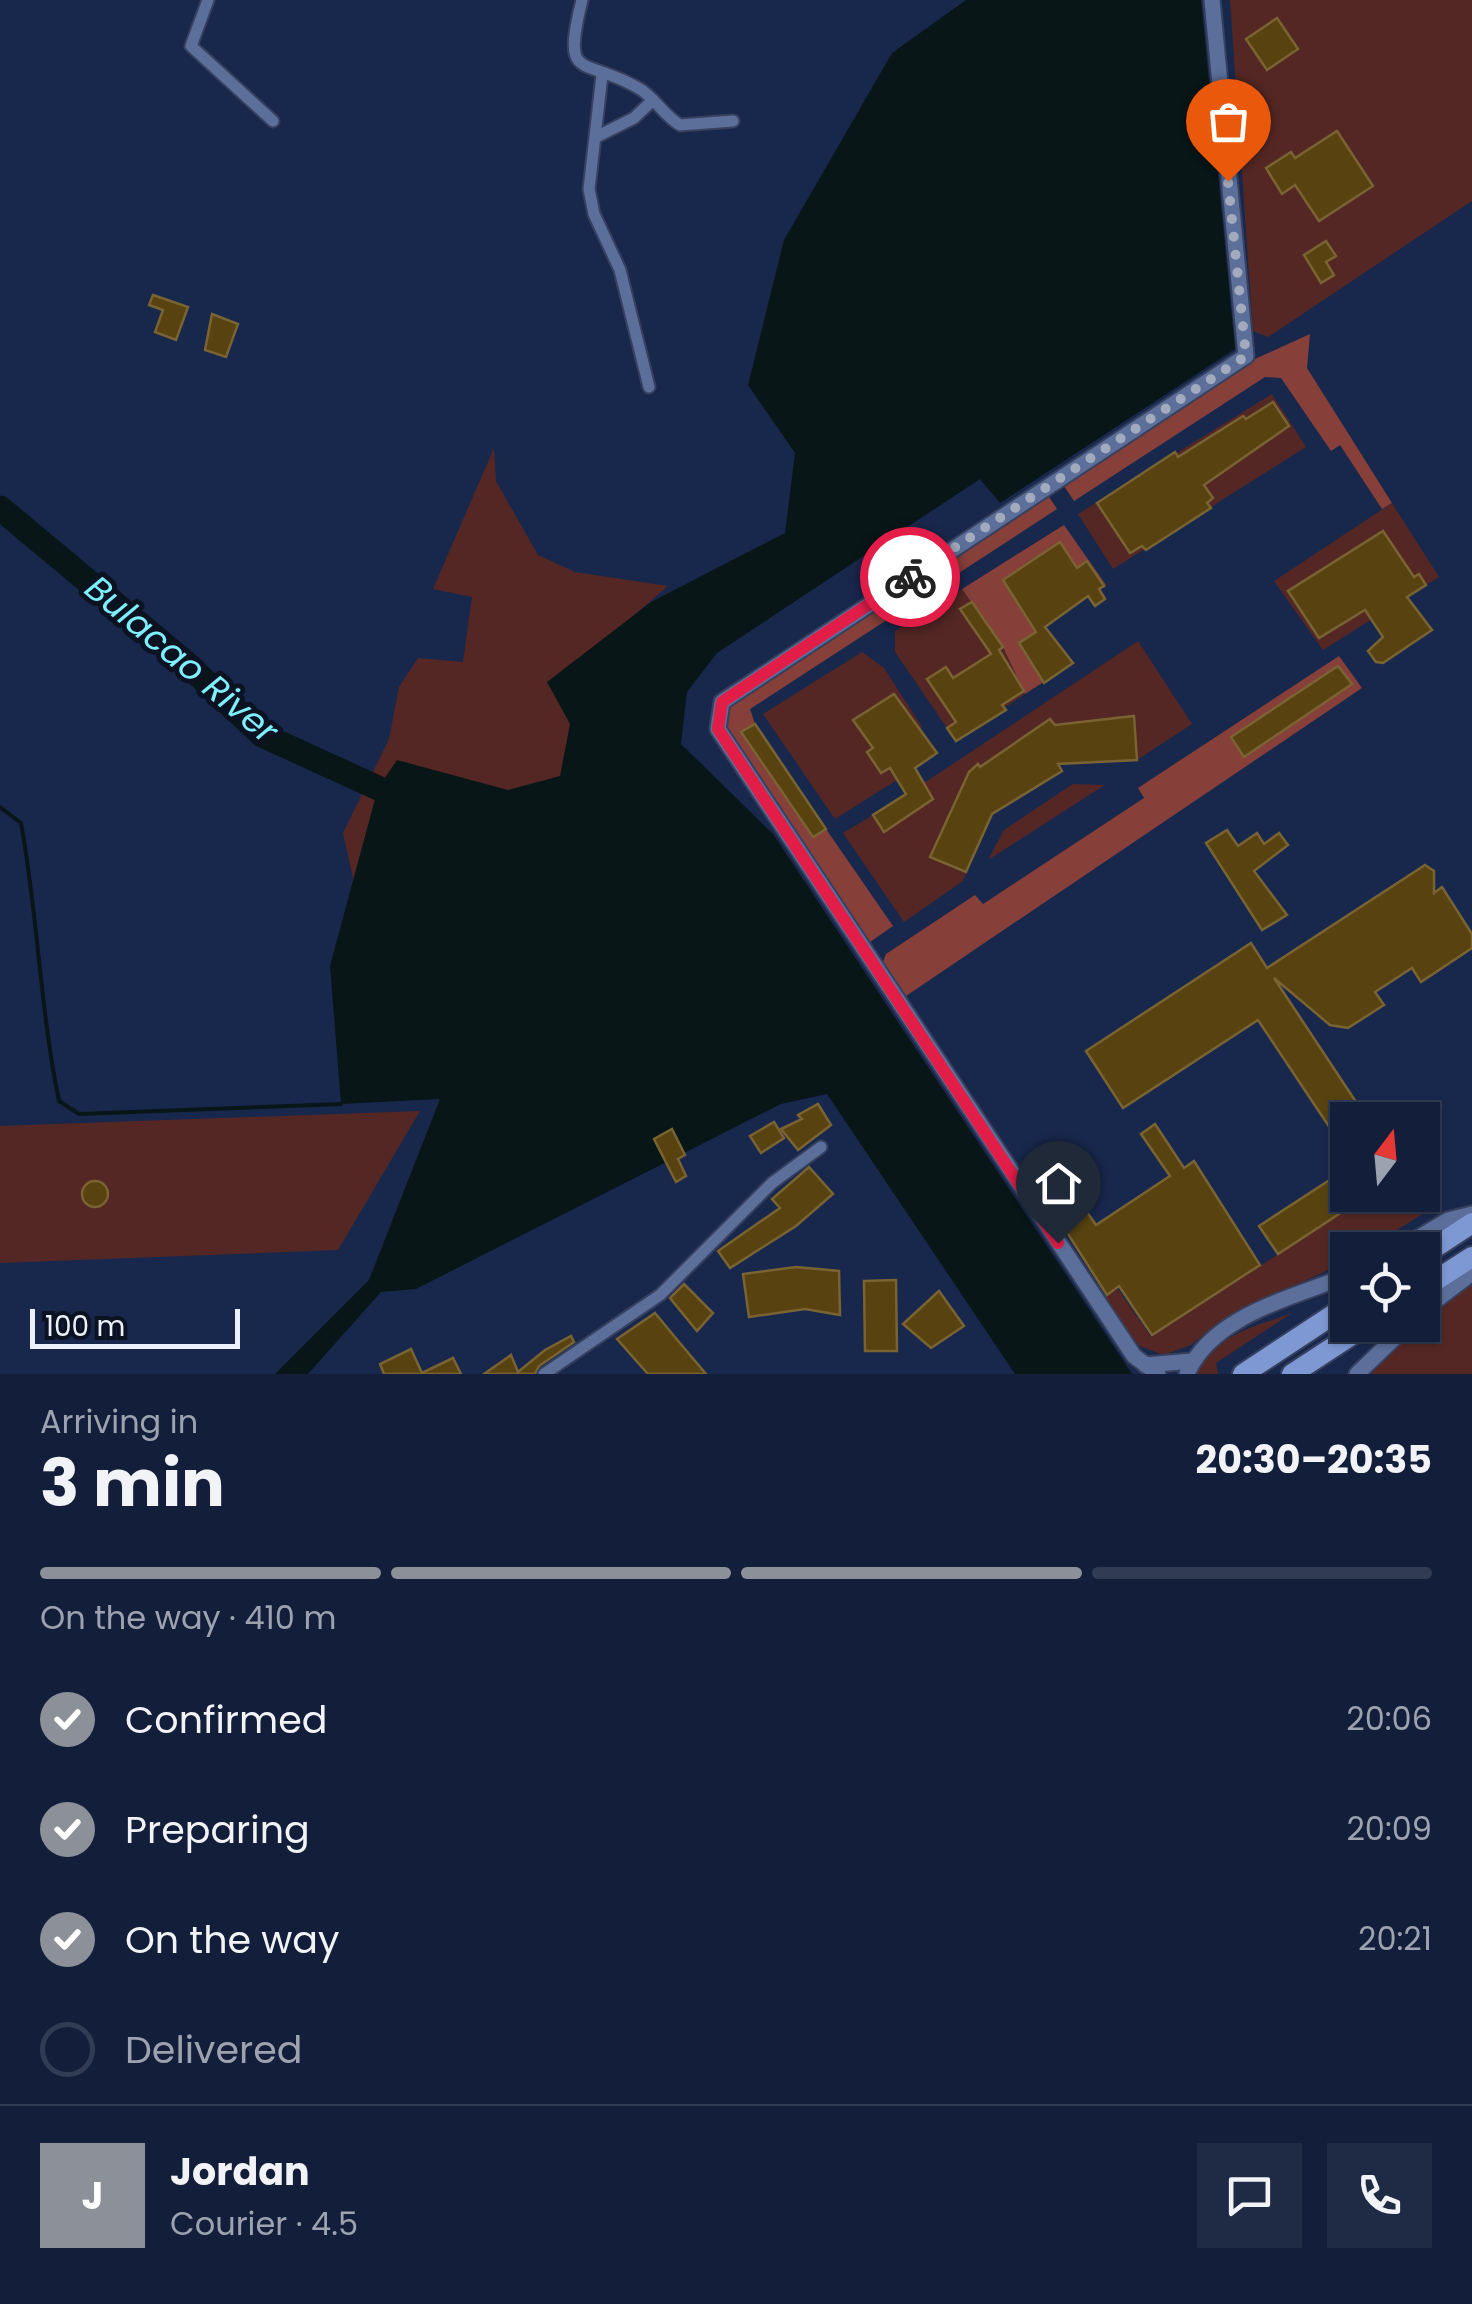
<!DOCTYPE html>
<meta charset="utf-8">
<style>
:root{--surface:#121e3a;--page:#1f2b45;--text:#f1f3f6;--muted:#9ca2af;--line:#313c54;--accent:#8c9099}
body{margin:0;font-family:Poppins,sans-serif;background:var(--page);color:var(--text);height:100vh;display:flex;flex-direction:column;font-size:38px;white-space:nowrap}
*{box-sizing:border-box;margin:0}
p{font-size:32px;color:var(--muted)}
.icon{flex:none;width:55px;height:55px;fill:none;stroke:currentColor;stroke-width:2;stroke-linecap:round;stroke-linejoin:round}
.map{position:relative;height:1374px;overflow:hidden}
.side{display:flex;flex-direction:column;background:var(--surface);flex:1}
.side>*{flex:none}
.needle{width:65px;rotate:16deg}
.buttons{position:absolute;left:1330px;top:1102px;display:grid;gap:20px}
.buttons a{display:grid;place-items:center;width:110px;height:110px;border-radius:0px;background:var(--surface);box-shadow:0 2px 8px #0004,0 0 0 2px var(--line);font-size:50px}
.scale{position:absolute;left:30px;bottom:25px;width:210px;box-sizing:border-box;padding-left:10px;border:5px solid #ecf0fa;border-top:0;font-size:28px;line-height:35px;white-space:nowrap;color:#ecf0fa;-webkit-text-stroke:8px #0b1222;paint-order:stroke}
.pin{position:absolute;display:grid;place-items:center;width:85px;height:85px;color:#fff;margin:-102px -42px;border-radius:50% 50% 50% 0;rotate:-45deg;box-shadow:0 0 10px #0007}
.pin .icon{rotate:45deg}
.courier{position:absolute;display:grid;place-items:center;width:100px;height:100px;margin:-50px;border:8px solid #e11d48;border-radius:50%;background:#fff;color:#222;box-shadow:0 2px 12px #0007}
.overview em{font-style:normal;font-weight:700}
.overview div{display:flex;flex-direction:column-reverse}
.overview{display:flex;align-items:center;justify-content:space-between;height:170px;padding:0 40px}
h1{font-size:65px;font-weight:700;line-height:75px}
.bar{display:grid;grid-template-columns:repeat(4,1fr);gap:15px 10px;align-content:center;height:120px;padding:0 40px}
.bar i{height:12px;border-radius:8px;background:var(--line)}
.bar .active{background:var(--accent)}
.bar p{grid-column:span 4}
.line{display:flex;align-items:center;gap:25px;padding:0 40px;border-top:2px solid var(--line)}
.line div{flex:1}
.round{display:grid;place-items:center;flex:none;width:105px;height:105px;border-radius:0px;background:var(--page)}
ol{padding:0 40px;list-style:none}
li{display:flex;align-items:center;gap:30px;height:110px}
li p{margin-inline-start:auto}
li .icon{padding:10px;border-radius:50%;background:var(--accent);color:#fff;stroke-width:4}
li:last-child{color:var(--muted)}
li i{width:55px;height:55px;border:5px solid var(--line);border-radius:50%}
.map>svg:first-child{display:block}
.green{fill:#542724}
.forest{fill:#873f3a}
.water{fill:#081618}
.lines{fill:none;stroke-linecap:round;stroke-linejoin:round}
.stream{stroke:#081618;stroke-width:4}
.river{stroke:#081618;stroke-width:25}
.building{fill:#584310;stroke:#796333;stroke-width:2.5}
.minor-casing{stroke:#37405e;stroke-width:15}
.tertiary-casing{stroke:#37405e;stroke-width:19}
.trunk-casing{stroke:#37405e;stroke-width:24}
.minor{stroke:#5c6f9a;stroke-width:11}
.tertiary{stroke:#5c6f9a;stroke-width:15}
.trunk{stroke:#7e98d4;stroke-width:20}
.done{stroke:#a2aabd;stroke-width:10;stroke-dasharray:0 18}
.route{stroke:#e11d48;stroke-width:12}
.labels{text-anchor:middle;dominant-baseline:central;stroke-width:10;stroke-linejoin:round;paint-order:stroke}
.water-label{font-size:35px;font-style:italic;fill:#7feffc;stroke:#0b1222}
</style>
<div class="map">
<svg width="1472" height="1374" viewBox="0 0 1472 1374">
<rect width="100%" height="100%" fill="#18284d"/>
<g class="green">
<polygon points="1230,0 1472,0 1472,201 1268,337 1253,331"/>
<polygon points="1272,394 1306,447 1113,569 1078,514"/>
<polygon points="494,448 496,481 538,555 575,572 668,586 564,676 581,764 364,927 343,833 389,739 399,687 418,658 463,662 472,597 433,589"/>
<polygon points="1392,503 1439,577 1323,650 1274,581"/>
<polygon points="962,589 1003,647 1025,694 956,741 895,652 895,631"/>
<polygon points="1138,641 1192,724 1137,760 1059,764 997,804 963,881 904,922 843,833 873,815 885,831 933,799 924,783"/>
<polygon points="862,652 884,668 922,727 917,730 894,694 853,719 871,741 881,772 890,768 897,780 835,819 763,714"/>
<polygon points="1073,784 1105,785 988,860 1004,830"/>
<polygon points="420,1111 338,1250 0,1263 0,1126"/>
<polygon points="1369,1195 1419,1195 1429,1210 1365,1250 1348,1250 1347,1261 1223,1320 1191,1345 1164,1355 1139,1346 1105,1297 1118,1289 1151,1337"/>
<polygon points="1472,1285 1472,1374 1371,1374 1434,1309"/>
<path d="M 1292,1313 L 1216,1363 L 1218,1374 L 1197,1374 C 1215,1334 1254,1327 1292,1313 Z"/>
</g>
<g class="forest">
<polygon points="1310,334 1307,368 1392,503 1382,509 1340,445 1331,451 1281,378 1265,377 1074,501 1062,483 1255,359"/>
<polygon points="1047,494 1057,509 750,709 755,724 742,732 813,836 826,829 893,926 870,942 726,730 726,713 733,704"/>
<polygon points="1064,525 1106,585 1045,627 1073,663 1025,694 1003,647 962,589"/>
<polygon points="1339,656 1362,688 906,996 883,962 886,954 975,895 983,904 1144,798 1138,788"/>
</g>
<polygon class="water" points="966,0 1201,0 1235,349 1000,503 980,479 717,653 687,692 681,744 773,834 1132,1374 1015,1374 827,1094 781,1104 416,1289 381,1292 308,1374 275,1374 369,1280 440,1099 341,1104 330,966 378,788 397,760 508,790 560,776 570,724 547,682 651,602 785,533 795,453 748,385 784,240 892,53"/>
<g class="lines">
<path class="stream" d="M 0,807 L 21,823 C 38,916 40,1009 59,1101 L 79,1114 L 341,1104"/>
<polyline class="river" points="0,508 186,663 262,735 378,788"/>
</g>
<g class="building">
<polygon points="1277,18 1298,49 1267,70 1246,39"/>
<polygon points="1337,131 1373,186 1319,221 1295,185 1282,194 1266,168 1291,152 1295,158"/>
<polygon points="1326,241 1336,256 1326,262 1334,275 1321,283 1304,255"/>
<polygon points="153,295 188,307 176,340 155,332 163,310 149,305"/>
<polygon points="212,314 238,324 226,357 205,350"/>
<polygon points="1273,402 1289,426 1204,485 1213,498 1207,503 1211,508 1146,550 1142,546 1130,553 1097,503 1175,452 1178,457 1243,416 1246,419"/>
<polygon points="1383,531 1414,577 1419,574 1426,585 1407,597 1432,630 1383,663 1376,662 1368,651 1383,637 1365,610 1319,638 1288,591"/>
<polygon points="1060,542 1077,568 1087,561 1104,586 1099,589 1105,599 1095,606 1088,596 1045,627 1073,663 1044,683 1019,643 1036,632 1003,580"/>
<polygon points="972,602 1003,647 999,650 1024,691 1002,705 1006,710 956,741 947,728 956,722 927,679 946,667 953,678 991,654 960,609"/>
<polygon points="1338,666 1352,684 1244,757 1231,737"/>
<polygon points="894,694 937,753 915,768 933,799 884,832 873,815 906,794 890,768 881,773 867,752 873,748 853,720"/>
<polygon points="1134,716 1137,760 1058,764 1062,771 992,814 966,872 930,857 969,772 978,764 980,767 1050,719 1055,725"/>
<polygon points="755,724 826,829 813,837 741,732"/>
<polygon points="1227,830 1238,846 1257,833 1264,844 1279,833 1288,845 1254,871 1287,915 1262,930 1206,843"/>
<polygon points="1425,865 1434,871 1434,893 1442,887 1472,934 1472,948 1421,982 1412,968 1375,992 1384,1005 1348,1028 1330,1025 1274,978 1368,1120 1348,1120 1348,1155 1258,1020 1123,1108 1086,1051 1251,943 1267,968"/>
<polygon points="818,1104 831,1125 798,1150 781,1129 802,1119 798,1115"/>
<polygon points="774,1122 784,1138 761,1153 750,1136"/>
<polygon points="1155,1124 1184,1168 1194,1161 1260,1265 1152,1335 1119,1286 1107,1295 1036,1184 1059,1171 1063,1178 1072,1171 1080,1182 1070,1188 1096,1225 1170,1176 1141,1134"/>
<polygon points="672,1129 685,1155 678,1159 686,1176 676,1182 654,1139"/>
<polygon points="809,1167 833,1194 796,1226 730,1268 718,1251 780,1208 772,1199"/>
<polygon points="1348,1168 1348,1195 1368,1195 1278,1254 1259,1226"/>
<circle cx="95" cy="1194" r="13"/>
<polygon points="796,1267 839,1271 840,1315 805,1309 749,1317 743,1274"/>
<polygon points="896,1280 897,1351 865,1351 864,1281"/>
<polygon points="684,1284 713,1313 697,1331 670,1298"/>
<polygon points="939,1291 964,1326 931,1348 903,1324"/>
<polygon points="655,1313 679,1342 706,1374 648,1374 617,1339"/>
<polygon points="571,1336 574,1342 539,1366 535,1374 484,1374 511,1355 518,1372 545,1350"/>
<polygon points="411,1349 422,1373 453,1358 461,1374 384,1374 380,1364"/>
</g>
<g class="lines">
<defs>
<g id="minor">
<polyline points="208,0 191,46 273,121"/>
<path d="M 582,0 C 561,85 583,55 640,89 C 655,98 664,116 680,125 L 733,121"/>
<polyline points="602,75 589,189 594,214 620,270 649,387"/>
<polyline points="598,136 634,118 653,100"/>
<polyline points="544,1374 660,1295 772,1183 821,1147"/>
</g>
<g id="tertiary">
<polyline points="1398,1250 1448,1220 1472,1214"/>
<polyline points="1422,1311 1472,1273"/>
<polyline points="1145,1365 1193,1361"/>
<polyline points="1158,1374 1134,1356 718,729 722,702 1246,356 1212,0"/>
<path d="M 1187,1374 C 1212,1315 1293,1298 1348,1275"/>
<polyline points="1357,1374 1408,1325"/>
</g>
<g id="trunk">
<polyline points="1422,1256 1472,1223"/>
<polyline points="1422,1289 1472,1257"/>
<polyline points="1243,1374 1348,1305"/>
<polyline points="1292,1374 1367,1325"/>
</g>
</defs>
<use href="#minor" class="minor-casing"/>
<use href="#tertiary" class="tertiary-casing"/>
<use href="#trunk" class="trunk-casing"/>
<use href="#minor" class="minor"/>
<use href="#tertiary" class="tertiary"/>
<use href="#trunk" class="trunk"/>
</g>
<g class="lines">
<polyline class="done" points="910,577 1246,356 1228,181"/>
<polyline class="route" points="910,577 722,702 718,729 1058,1243"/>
</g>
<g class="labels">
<g class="water-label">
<text transform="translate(182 659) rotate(40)">Bulacao River</text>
</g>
</g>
</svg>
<div class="buttons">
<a><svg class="needle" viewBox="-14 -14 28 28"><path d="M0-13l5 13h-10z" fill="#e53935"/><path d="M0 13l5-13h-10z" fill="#9ca2af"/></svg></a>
<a><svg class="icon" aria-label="locate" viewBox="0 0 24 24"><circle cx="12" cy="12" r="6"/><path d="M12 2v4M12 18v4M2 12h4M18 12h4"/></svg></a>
</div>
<div class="scale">100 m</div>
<div class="pin" style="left:1228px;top:181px;background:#ea580c"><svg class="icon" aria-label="bag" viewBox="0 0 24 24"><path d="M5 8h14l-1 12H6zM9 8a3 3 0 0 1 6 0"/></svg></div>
<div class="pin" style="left:1058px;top:1243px;background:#1f2937"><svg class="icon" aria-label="home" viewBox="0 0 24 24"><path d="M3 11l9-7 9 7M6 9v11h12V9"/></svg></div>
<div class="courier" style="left:910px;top:577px"><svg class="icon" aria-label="bike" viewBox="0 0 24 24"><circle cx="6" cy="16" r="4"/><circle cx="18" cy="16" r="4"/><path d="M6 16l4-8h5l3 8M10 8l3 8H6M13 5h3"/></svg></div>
</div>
<section class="side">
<div class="overview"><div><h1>3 min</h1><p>Arriving in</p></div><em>20:30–20:35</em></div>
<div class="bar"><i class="active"></i><i class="active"></i><i class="active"></i><i></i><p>On the way · 410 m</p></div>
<ol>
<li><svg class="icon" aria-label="check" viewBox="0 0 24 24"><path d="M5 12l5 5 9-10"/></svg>Confirmed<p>20:06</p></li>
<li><svg class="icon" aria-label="check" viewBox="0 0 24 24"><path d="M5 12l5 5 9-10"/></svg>Preparing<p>20:09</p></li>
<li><svg class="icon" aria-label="check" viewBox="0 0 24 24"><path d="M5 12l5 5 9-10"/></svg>On the way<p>20:21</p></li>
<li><i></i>Delivered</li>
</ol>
<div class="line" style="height:180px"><b class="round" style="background:var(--accent);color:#fff">J</b><div><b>Jordan</b><p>Courier · 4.5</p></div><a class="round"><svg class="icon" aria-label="chat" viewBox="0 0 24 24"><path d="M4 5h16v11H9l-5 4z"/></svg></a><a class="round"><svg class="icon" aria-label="phone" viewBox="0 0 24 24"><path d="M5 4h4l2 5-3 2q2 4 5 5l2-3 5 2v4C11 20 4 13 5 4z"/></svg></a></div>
</section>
